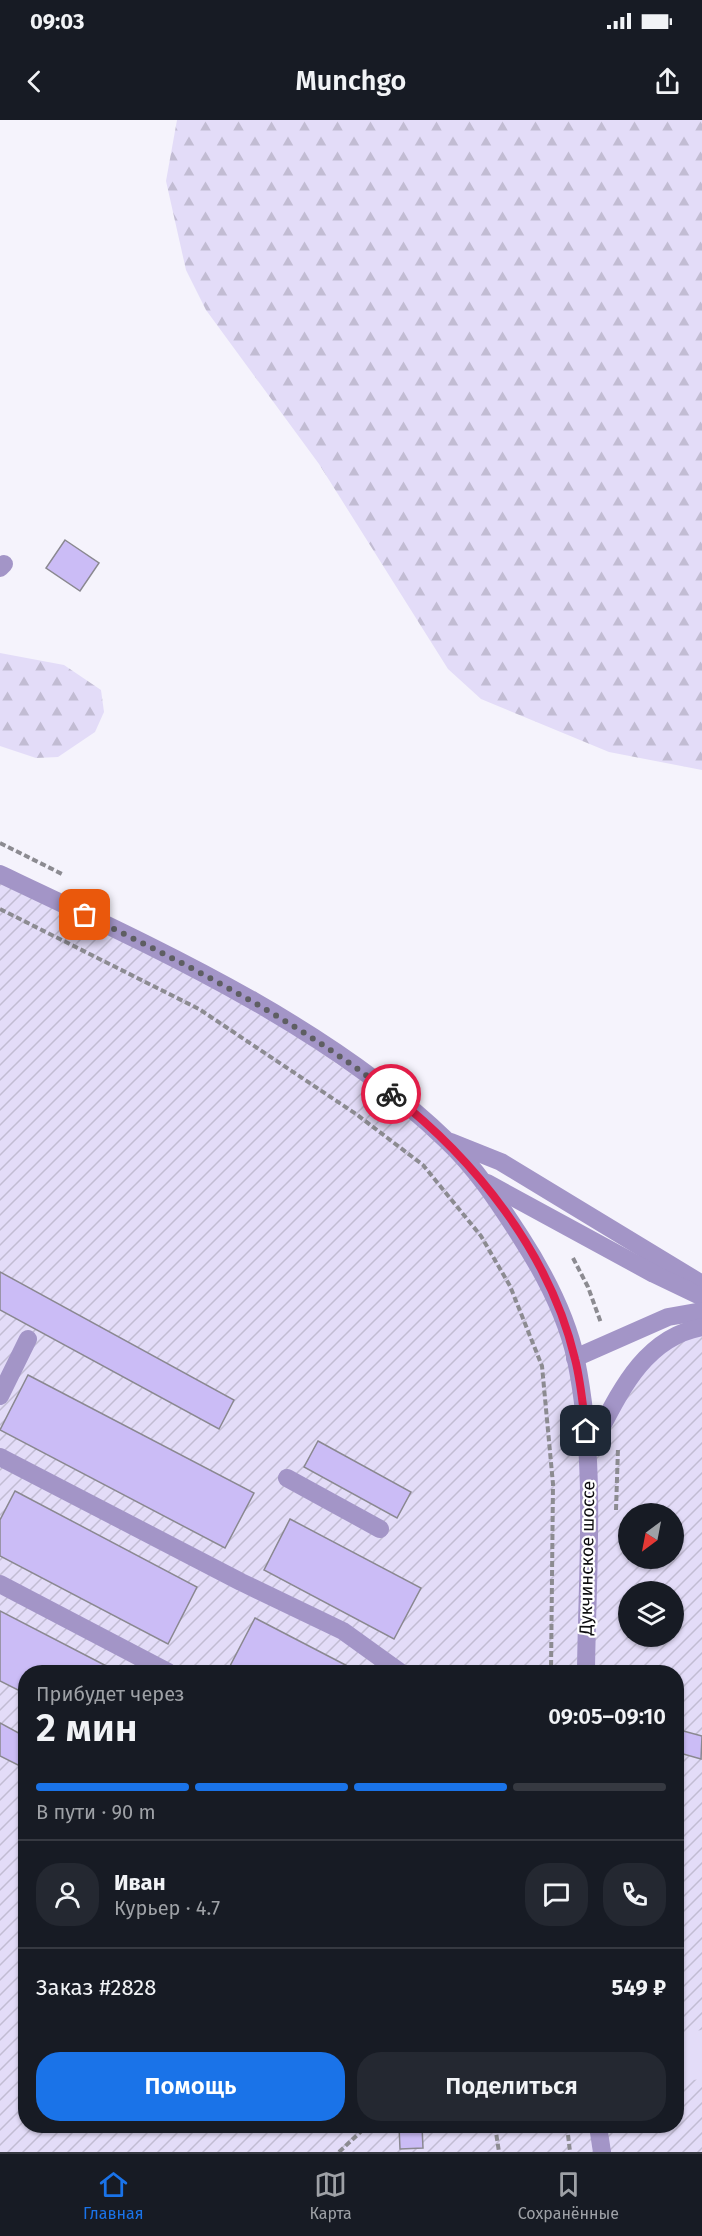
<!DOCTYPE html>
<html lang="ru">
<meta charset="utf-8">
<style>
:root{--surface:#171b24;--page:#242831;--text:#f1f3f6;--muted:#9ea1a6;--line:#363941;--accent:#1a73e8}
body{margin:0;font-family:"Fira Sans",sans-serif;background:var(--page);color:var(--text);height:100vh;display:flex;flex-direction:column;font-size:22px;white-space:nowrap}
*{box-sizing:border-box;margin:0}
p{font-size:20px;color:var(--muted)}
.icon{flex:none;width:33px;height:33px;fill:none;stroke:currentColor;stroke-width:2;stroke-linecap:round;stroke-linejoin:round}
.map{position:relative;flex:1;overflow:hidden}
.sheet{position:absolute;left:18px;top:1545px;width:666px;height:468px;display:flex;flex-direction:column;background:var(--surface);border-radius:24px;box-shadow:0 2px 4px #0004}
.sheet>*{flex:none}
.needle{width:39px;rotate:212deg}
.buttons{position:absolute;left:618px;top:1383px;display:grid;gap:12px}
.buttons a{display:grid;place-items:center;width:66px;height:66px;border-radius:50%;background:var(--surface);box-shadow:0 2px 4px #0004;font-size:30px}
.pin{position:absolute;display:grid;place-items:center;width:51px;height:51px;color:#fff;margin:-26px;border-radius:12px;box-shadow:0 3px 9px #0006}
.courier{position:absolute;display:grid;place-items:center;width:60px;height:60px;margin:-30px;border:4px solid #e11d48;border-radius:50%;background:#fff;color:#222;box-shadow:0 2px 8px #0007}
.summary em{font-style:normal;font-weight:600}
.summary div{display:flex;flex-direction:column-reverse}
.summary{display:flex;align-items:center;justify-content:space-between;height:102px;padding:0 18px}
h1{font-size:39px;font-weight:600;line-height:45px}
.bar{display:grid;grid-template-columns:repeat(4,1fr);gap:9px 6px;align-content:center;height:72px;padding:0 18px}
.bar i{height:8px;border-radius:4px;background:var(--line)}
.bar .active{background:var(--accent)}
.bar p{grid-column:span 4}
.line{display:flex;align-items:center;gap:15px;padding:0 18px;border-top:2px solid var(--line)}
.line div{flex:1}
.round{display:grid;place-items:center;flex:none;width:63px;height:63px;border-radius:24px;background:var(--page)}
.action{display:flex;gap:12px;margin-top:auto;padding:12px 18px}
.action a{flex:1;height:69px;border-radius:24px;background:var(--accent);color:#fff;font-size:24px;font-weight:600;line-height:69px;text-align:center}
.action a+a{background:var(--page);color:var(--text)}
.status{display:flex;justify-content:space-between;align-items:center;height:42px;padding:0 30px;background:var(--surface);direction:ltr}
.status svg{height:16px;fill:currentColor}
header{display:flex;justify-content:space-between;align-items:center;height:78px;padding:0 18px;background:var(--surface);font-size:27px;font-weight:600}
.tab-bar{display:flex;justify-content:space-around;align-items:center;height:84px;border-top:2px solid var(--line);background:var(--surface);font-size:16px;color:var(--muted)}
.tab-bar a{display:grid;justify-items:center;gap:3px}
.tab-bar .active{color:var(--accent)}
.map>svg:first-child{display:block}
.forest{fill:url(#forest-firs)}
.garden{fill:url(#garden-furrows);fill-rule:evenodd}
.pitch{fill:#e3dcf8}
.building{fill:#cbbcf6;stroke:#8a8890;stroke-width:1.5}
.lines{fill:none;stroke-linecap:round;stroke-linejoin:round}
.path{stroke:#8c8b91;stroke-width:4;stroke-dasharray:6 3;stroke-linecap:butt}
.minor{stroke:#a395c7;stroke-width:18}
.done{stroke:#5e5e62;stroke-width:6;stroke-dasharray:0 10.8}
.route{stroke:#e11d48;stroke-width:8}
.labels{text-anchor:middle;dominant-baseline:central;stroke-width:4.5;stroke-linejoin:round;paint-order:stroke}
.street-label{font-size:18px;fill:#0d0d0f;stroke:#fff}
</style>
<div class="status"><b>09:03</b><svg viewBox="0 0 49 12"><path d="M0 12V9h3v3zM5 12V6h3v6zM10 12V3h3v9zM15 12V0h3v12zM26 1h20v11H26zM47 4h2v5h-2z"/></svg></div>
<header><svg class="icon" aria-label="back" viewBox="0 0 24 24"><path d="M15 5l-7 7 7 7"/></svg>Munchgo<svg class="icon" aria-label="share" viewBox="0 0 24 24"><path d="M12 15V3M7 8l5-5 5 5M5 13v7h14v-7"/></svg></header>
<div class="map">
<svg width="702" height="2032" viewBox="0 0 702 2032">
<defs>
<pattern id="forest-firs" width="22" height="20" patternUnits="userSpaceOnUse" patternTransform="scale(1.5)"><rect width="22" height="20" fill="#e3dcf8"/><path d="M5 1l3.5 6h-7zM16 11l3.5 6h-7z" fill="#c2bcd3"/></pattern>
<pattern id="garden-furrows" width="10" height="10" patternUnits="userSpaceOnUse" patternTransform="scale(1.5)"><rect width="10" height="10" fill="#e3dcf8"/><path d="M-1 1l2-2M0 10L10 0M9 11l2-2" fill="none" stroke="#c2bcd3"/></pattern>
</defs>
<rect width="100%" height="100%" fill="#f5f3fc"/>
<g class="forest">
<polygon points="177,0 702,0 702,650 609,632 481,579 448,549 319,344 206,190 186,150 166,61"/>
<polygon points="0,533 64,545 101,570 104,592 95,612 58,637 36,638 0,626"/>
</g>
<path class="garden" d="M 0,759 L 214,859 L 447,1020 L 558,1187 L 589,1330 L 633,1251 L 702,1207 L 702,2032 L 0,2032 ZM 628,1394 L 674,1394 L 674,1438 L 628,1438 ZM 628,1472 L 674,1472 L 674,1516 L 628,1516 ZM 26,1552 L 676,1552 L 676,2006 L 26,2006 Z"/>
<polygon class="pitch" points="702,1910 702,1959 683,1961 678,1913"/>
<g class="building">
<polygon points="65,420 99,443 80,471 46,448"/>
<polygon points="0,1152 234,1280 219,1309 0,1190"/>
<polygon points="28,1255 254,1373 225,1428 0,1310"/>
<polygon points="318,1321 411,1372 397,1398 304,1347"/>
<polygon points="15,1371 197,1467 168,1524 0,1436 0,1400"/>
<polygon points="290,1399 421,1468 394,1519 264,1450"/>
<polygon points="0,1491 118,1552 26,1552 26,1574 0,1561"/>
<polygon points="255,1498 359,1552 237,1552 229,1548"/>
<polygon points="0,1603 26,1617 26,1649 0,1636"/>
<polygon points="676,1609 702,1616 701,1639 676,1632"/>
<polygon points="399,2006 422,2006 423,2028 400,2029"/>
</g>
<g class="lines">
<g class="path">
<polyline points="0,723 62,754"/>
<polyline points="0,789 199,889 356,994 423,1045 481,1116 510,1166 542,1246 553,1364 551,1552"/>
<polyline points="573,1138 588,1167 601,1203"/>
<polyline points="616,1390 618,1328"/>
<polyline points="495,2006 499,2032"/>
<polyline points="567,2006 570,2032"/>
<polyline points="339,2032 367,2006"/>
</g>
<g class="minor">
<polyline points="0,448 4,444"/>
<path d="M 0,754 C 151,826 325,903 446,1020 C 476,1048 498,1082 520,1116 C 544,1153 567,1197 576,1240 C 597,1343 587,1449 586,1552"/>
<polyline points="451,1022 501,1042 702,1164"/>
<polyline points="487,1063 654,1154 702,1177"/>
<polyline points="575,1238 668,1197 702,1191"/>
<polyline points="0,1276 28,1219"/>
<path d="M 589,1331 C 616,1281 640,1218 702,1207"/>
<polyline points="0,1337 241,1462 343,1511 400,1552"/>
<polyline points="287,1358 380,1409"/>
<polyline points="0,1464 168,1552"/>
<polyline points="598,2006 602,2032"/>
</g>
</g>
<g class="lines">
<path class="done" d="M 85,795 C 191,846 298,901 391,974"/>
<path class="route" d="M 391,974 C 475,1039 550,1133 575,1239 C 581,1262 583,1287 586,1311"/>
</g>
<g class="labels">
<g class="street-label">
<text transform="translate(587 1438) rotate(-89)">Дукчинское шоссе</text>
</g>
</g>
</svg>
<div class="buttons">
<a><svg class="needle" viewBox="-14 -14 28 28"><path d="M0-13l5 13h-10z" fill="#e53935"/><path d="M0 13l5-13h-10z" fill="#9ea1a6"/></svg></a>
<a><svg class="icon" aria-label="layers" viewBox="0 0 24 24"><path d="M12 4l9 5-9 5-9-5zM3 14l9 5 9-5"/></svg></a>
</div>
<div class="pin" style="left:85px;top:795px;background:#ea580c"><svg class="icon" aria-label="bag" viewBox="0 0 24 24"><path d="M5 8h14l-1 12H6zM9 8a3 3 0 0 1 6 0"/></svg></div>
<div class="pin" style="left:586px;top:1311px;background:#1f2937"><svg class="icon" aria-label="home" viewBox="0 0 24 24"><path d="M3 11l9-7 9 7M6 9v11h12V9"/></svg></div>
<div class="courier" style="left:391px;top:974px"><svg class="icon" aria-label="bike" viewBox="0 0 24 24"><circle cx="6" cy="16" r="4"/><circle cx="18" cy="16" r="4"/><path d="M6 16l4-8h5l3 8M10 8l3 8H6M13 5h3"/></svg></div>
<section class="sheet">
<div class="summary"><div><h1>2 мин</h1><p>Прибудет через</p></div><em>09:05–09:10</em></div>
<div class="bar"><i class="active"></i><i class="active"></i><i class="active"></i><i></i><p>В пути · 90 m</p></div>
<div class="line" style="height:108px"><a class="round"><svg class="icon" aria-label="person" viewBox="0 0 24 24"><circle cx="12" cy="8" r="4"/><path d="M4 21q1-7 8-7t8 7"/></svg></a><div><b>Иван</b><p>Курьер · 4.7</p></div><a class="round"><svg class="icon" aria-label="chat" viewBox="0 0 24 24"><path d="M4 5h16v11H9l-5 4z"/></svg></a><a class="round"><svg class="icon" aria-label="phone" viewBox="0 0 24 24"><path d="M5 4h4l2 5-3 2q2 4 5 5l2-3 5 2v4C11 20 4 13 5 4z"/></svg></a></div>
<div class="line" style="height:78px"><div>Заказ #2828</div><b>549 ₽</b></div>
<div class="action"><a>Помощь</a><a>Поделиться</a></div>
</section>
</div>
<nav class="tab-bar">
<a class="active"><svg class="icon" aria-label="home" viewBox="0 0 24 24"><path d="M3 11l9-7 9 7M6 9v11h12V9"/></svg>Главная</a>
<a><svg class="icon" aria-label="map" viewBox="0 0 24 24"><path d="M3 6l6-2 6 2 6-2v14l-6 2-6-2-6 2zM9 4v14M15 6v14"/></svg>Карта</a>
<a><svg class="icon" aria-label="saved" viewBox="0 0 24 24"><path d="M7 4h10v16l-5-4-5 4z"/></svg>Сохранённые</a>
</nav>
